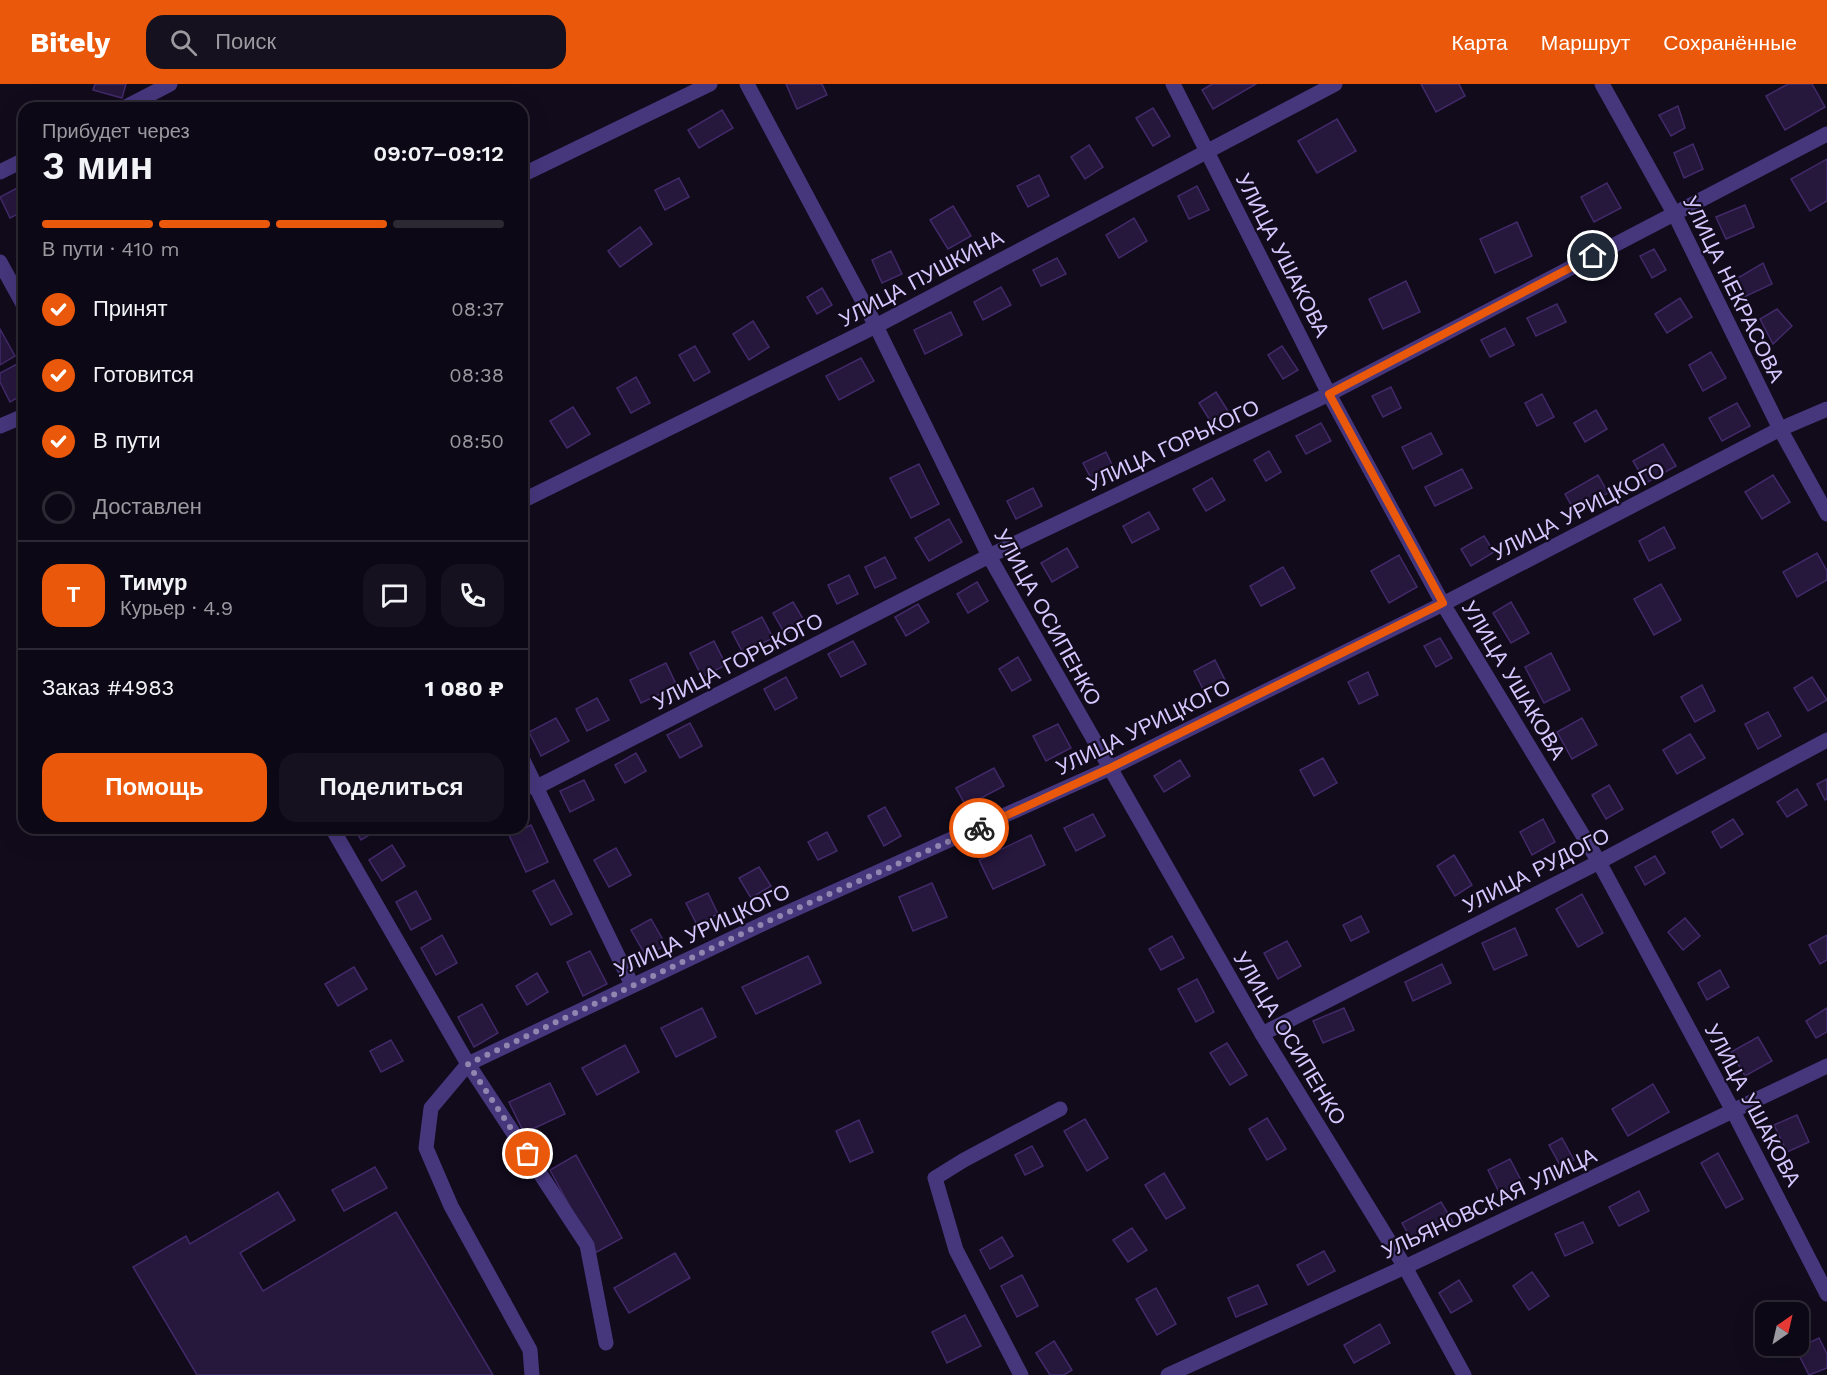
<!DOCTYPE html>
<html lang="ru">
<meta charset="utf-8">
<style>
:root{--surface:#0d0815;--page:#16111e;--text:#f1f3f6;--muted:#9a9aa0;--line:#2d2934;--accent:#ea580c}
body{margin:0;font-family:"Work Sans",sans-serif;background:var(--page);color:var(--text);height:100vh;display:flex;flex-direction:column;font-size:22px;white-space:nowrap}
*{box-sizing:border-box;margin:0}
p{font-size:20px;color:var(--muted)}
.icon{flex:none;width:33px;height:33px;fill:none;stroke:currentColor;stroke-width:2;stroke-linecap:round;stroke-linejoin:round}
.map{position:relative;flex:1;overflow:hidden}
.details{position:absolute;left:18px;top:18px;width:510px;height:732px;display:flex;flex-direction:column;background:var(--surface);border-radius:18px;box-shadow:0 6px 24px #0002,0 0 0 2px var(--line)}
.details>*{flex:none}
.needle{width:39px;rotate:34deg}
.buttons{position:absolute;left:1755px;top:1218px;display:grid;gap:12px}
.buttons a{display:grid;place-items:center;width:54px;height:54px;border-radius:12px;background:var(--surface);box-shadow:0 6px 24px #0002,0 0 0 2px var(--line);font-size:30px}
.pin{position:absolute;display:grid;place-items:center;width:51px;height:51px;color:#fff;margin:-26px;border:3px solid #fff;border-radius:50%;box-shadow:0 2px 6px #0007}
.courier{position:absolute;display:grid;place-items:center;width:60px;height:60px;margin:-30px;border:4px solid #ea580c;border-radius:50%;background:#fff;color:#222;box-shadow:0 2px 8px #0007}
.overview em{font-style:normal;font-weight:600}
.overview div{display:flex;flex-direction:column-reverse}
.overview{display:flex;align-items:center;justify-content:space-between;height:102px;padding:0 24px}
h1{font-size:39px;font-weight:600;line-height:45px}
.bar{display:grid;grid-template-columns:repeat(4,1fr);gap:9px 6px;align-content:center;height:72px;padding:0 24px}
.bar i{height:8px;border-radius:4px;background:var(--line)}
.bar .selected{background:var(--accent)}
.bar p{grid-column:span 4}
.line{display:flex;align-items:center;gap:15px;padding:0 24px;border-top:2px solid var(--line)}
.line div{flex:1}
.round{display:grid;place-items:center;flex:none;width:63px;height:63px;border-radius:18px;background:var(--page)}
ol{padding:0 24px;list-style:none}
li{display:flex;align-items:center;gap:18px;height:66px}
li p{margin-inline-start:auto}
li .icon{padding:6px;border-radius:50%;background:var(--accent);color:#fff;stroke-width:4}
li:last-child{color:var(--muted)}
li i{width:33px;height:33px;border:3px solid var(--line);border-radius:50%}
.action{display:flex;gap:12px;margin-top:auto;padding:12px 24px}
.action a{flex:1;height:69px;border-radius:18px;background:var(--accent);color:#fff;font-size:24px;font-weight:600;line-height:69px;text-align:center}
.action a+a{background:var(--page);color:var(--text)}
header{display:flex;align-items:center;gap:36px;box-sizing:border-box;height:84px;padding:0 30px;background:var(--accent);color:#fff}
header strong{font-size:28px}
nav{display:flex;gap:33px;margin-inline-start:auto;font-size:21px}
.search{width:420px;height:54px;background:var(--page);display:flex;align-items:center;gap:15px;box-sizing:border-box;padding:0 21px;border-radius:18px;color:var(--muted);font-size:22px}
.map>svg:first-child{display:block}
.building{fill:#26173d;stroke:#422a69;stroke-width:1.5}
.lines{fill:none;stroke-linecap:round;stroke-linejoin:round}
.minor{stroke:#46367c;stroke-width:15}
.tertiary{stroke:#46367c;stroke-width:15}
.done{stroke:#9285b0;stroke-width:6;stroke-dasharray:0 10.8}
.route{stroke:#ea580c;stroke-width:8}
.labels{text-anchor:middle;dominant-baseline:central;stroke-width:4.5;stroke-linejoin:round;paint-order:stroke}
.street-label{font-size:21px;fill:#d8c7ff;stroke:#110b1c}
</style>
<header>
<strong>Bitely</strong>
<div class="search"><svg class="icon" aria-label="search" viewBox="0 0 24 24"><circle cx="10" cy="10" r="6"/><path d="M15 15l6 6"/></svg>Поиск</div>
<nav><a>Карта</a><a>Маршрут</a><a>Сохранённые</a></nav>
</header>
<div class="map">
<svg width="1827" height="1291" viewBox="0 0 1827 1291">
<rect width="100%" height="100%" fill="#110b1c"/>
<g class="building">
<polygon points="95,0 126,0 122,14 93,6"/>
<polygon points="786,0 822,0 827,11 797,25"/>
<polygon points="1212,0 1256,0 1213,25 1202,6"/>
<polygon points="1421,0 1459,0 1465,12 1436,28"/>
<polygon points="1788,0 1812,0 1825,23 1785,46 1766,12"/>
<polygon points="1678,22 1685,44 1671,52 1659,31"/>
<polygon points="1153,24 1170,52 1153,62 1136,34"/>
<polygon points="722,26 733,44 699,64 688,46"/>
<polygon points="1337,35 1356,67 1317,89 1298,57"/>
<polygon points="1693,60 1703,85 1684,94 1674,69"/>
<polygon points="1089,61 1103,83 1085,95 1071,73"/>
<polygon points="1827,75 1827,117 1810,127 1791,95"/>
<polygon points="1039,91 1049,112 1028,123 1017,102"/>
<polygon points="679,94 689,113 665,126 655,106"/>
<polygon points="1607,99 1621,124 1594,138 1581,113"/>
<polygon points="23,101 24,127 10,134 0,113"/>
<polygon points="1197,102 1209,126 1189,135 1178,112"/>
<polygon points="1745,121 1754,143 1726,155 1716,133"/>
<polygon points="953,122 971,152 948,165 930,136"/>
<polygon points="1134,134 1147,157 1119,174 1106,151"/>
<polygon points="1517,138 1532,172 1495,189 1480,155"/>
<polygon points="640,143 652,160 620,183 608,167"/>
<polygon points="1654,165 1666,186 1652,194 1640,172"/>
<polygon points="891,167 902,190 882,199 872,176"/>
<polygon points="1057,174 1066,190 1041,202 1033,186"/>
<polygon points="1763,179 1772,200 1742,214 1736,195"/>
<polygon points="1406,197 1420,228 1383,245 1369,215"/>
<polygon points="1001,203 1011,221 983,236 974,218"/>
<polygon points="822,204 832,221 817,230 807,213"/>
<polygon points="1680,214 1692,233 1667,249 1655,230"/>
<polygon points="1557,220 1566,238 1536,252 1527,234"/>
<polygon points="1777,225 1792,242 1773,260 1760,235"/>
<polygon points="951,228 962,251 925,270 914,246"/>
<polygon points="753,237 769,263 749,276 733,250"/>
<polygon points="1505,244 1514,261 1490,273 1481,256"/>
<polygon points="0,245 15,272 0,281"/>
<polygon points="695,262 710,288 694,297 679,271"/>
<polygon points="1282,262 1298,286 1283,295 1268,271"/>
<polygon points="1711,268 1726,294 1703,307 1689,281"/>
<polygon points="861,274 874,297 839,316 826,292"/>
<polygon points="19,279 24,288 24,310 10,318 0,298 0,289"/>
<polygon points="636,293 650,319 631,329 617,304"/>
<polygon points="1391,303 1401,324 1383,333 1372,312"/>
<polygon points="1216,308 1228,327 1211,338 1199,319"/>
<polygon points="1542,310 1554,333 1537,342 1525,319"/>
<polygon points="1737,319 1750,342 1722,357 1709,334"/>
<polygon points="573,323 590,350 567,364 550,337"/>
<polygon points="1596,326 1607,345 1585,358 1574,339"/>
<polygon points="1321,339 1331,357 1306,370 1296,352"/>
<polygon points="1431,349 1442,370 1413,385 1402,363"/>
<polygon points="1663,360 1676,382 1646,399 1633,377"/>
<polygon points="1269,367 1281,388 1266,397 1254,376"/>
<polygon points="1106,368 1115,387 1093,398 1083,379"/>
<polygon points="919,380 939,420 911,434 890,394"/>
<polygon points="1462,385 1472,404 1435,422 1425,403"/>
<polygon points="1598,391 1608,409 1575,428 1565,410"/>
<polygon points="1773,391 1790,418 1762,435 1745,408"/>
<polygon points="1212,394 1225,416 1206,427 1193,405"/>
<polygon points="1033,404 1042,422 1016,435 1007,417"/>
<polygon points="1149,428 1159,445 1132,459 1123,442"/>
<polygon points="949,435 962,458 929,477 915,454"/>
<polygon points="1664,443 1675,464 1649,477 1639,457"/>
<polygon points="1484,452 1494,468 1471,482 1461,465"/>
<polygon points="1067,464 1078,483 1052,498 1041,479"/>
<polygon points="1817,469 1827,487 1827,496 1797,513 1783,488"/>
<polygon points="1399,471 1417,503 1389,519 1371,487"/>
<polygon points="885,473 896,494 875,504 865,483"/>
<polygon points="1283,483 1295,504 1261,522 1250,502"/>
<polygon points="849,491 858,510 837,520 828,501"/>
<polygon points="977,498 988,517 968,529 957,510"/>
<polygon points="1661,500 1681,536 1654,551 1634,515"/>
<polygon points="793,518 805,538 785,550 773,529"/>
<polygon points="1511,518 1529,549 1511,559 1493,529"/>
<polygon points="918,520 929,538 906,552 895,533"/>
<polygon points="762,533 773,554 743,569 732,548"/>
<polygon points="1440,554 1452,574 1436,583 1424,562"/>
<polygon points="714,557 726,581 702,593 690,569"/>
<polygon points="853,557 866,580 841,593 828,570"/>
<polygon points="1551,569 1570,606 1544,619 1525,583"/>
<polygon points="1018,573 1031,596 1012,607 999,585"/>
<polygon points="1215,576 1225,596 1204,607 1194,587"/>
<polygon points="666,579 677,602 641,619 630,596"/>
<polygon points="1368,588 1378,611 1359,620 1348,598"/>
<polygon points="786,593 797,614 775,626 764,605"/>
<polygon points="1812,593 1827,616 1808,627 1794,604"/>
<polygon points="1702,601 1715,627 1695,638 1681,613"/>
<polygon points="597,614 609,636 587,647 576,625"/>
<polygon points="1768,628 1781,652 1758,665 1745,640"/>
<polygon points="556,634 569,657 541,672 529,648"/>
<polygon points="1582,634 1597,661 1572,675 1557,648"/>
<polygon points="690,639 702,662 680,674 667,651"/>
<polygon points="1058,640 1071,664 1046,677 1033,652"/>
<polygon points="1690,650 1705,674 1677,690 1663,666"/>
<polygon points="636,669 646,687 625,699 615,681"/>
<polygon points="1323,674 1337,699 1314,712 1300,686"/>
<polygon points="1180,676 1190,692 1164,708 1154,692"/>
<polygon points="994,684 1004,702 966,722 956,704"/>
<polygon points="1827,695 1827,715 1825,716 1817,700"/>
<polygon points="584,696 594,716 570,728 560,707"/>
<polygon points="1609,701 1623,725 1606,735 1592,711"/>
<polygon points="1797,705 1807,721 1787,733 1777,718"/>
<polygon points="885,723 901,752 884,762 868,732"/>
<polygon points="1093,730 1105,752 1076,767 1064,744"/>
<polygon points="1543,735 1555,758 1532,771 1520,748"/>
<polygon points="1733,735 1743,750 1721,764 1712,748"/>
<polygon points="531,741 548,778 526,788 509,751"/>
<polygon points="354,744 381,744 361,756"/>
<polygon points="827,748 837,767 818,776 808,758"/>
<polygon points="1031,751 1045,781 993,805 979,776"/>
<polygon points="392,761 405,782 382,797 369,776"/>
<polygon points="616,764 631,791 609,803 594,776"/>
<polygon points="1454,771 1472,801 1455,812 1437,782"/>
<polygon points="1655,772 1665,789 1645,801 1635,783"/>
<polygon points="759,783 771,802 751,814 739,794"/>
<polygon points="554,796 572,830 551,841 533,807"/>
<polygon points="932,799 947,833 913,847 899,813"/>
<polygon points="416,807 431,835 411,846 396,818"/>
<polygon points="708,809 718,830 697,841 686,819"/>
<polygon points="1582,810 1603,849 1578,863 1556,825"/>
<polygon points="1361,832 1369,848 1351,857 1343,841"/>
<polygon points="1685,834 1700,852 1683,866 1668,848"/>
<polygon points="651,835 666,861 646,872 631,846"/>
<polygon points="1515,844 1527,871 1494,886 1482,859"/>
<polygon points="442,851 457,879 436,891 421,864"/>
<polygon points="1827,851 1827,876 1820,880 1809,861"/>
<polygon points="1172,852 1184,874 1161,886 1149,865"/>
<polygon points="1287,857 1301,882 1278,895 1264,869"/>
<polygon points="590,867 607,900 583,912 567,878"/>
<polygon points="808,872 821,899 756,930 742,903"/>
<polygon points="1442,880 1451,899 1413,917 1405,898"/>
<polygon points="354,883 367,905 338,922 325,900"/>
<polygon points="1720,886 1729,903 1707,916 1698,899"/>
<polygon points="537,889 548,908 527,921 516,902"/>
<polygon points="1197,895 1214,928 1196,938 1178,905"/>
<polygon points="482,920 498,949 474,963 458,933"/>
<polygon points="702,924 716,953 676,973 661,944"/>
<polygon points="1344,924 1354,946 1323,959 1313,937"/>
<polygon points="1827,924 1827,948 1816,954 1806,937"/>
<polygon points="1758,953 1772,977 1745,992 1731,968"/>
<polygon points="391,956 403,977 381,988 370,967"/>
<polygon points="1227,959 1247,991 1230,1001 1210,969"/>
<polygon points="625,961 639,988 597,1011 582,984"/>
<polygon points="550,999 565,1030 524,1049 509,1018"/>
<polygon points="1653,1000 1669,1028 1628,1052 1612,1025"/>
<polygon points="1797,1031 1809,1058 1787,1068 1774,1041"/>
<polygon points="1267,1034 1286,1065 1267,1076 1249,1045"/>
<polygon points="1085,1035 1108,1074 1087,1087 1064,1047"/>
<polygon points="859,1036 873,1068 850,1078 836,1047"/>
<polygon points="1562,1054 1574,1076 1561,1083 1549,1061"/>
<polygon points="1032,1062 1043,1082 1025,1091 1015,1071"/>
<polygon points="1718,1069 1743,1115 1726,1124 1701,1079"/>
<polygon points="576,1071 622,1154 595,1169 550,1086"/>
<polygon points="1510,1075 1523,1100 1501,1112 1488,1086"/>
<polygon points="375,1083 387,1104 344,1127 332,1106"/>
<polygon points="1164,1089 1185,1124 1166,1135 1145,1101"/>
<polygon points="1639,1107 1649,1127 1619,1142 1609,1123"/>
<polygon points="278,1108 295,1136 240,1169 263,1207 396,1128 493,1291 197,1291 133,1183 186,1152 190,1160"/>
<polygon points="1441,1118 1453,1138 1414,1160 1402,1139"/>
<polygon points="1583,1138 1593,1159 1565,1172 1555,1150"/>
<polygon points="1132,1144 1147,1166 1128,1178 1113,1156"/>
<polygon points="1002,1153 1013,1172 990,1185 980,1166"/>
<polygon points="1324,1167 1335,1187 1308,1201 1297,1181"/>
<polygon points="675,1169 690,1194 629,1229 614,1204"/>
<polygon points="1532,1188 1549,1212 1529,1226 1513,1202"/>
<polygon points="1022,1191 1038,1222 1017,1233 1001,1202"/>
<polygon points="1459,1196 1472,1217 1451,1229 1439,1209"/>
<polygon points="1258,1201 1267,1220 1236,1233 1228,1214"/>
<polygon points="1156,1204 1176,1240 1157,1251 1136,1215"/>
<polygon points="965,1231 981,1262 947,1279 932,1248"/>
<polygon points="1380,1240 1390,1259 1354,1279 1344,1261"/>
<polygon points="1819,1254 1827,1270 1827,1284 1809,1291 1796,1265"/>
<polygon points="1054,1257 1072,1286 1064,1291 1050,1291 1036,1269"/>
</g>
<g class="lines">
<g class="minor">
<polyline points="747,0 876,242 989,472 1262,950 1405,1183 1464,1291"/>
<polyline points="1173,0 1329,310 1443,520 1599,778 1733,1027 1827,1210"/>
<polyline points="124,24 170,0"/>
<polyline points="0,88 24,76"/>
<polyline points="522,91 710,0"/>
<polyline points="0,178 24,222"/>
<polyline points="0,342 24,332"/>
<polyline points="522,417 876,242 1335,0"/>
<polyline points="522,674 632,901"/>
<polyline points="535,704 989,472 1329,310 1827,50"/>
<polyline points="332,744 468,980 587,1161 606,1259"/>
<polyline points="1262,950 1599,778 1827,656"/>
<polyline points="532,1291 530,1266 451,1122 426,1064 431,1024 468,980 773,835 1108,685 1443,520 1780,345 1827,325"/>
<polyline points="1021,1291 956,1166 935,1094 964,1076 1060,1025"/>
</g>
<g class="tertiary">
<polyline points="1602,0 1674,129 1780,345 1827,430"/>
<polyline points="1168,1291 1405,1183 1827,982"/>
</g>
</g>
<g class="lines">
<polyline class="done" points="528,1070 468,980 773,835 979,744"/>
<polyline class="route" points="979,744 1108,685 1443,519 1329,310 1593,172"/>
</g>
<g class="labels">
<g class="street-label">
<text transform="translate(1283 171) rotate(63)">УЛИЦА УШАКОВА</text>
<text transform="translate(921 194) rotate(-28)">УЛИЦА ПУШКИНА</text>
<text transform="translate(1734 205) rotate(64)">УЛИЦА НЕКРАСОВА</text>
<text transform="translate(1173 361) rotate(-25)">УЛИЦА ГОРЬКОГО</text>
<text transform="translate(1578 427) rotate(-27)">УЛИЦА УРИЦКОГО</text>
<text transform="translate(1048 533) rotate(61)">УЛИЦА ОСИПЕНКО</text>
<text transform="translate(738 577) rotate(-27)">УЛИЦА ГОРЬКОГО</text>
<text transform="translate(1514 596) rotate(59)">УЛИЦА УШАКОВА</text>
<text transform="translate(1143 643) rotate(-26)">УЛИЦА УРИЦКОГО</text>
<text transform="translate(1536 786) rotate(-27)">УЛИЦА РУДОГО</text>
<text transform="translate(702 846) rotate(-25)">УЛИЦА УРИЦКОГО</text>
<text transform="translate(1290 954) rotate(59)">УЛИЦА ОСИПЕНКО</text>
<text transform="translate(1753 1021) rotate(62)">УЛИЦА УШАКОВА</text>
<text transform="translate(1489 1119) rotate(-25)">УЛЬЯНОВСКАЯ УЛИЦА</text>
</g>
</g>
</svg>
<div class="buttons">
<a><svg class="needle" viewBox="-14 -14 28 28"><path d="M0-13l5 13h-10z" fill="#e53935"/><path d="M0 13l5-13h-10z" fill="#9a9aa0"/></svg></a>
</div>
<div class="pin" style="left:528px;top:1070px;background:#ea580c"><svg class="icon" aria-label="bag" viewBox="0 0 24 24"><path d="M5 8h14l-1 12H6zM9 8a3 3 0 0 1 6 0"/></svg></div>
<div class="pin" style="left:1593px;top:172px;background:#1f2937"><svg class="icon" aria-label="home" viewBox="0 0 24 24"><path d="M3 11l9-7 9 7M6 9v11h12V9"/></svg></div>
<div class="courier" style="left:979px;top:744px"><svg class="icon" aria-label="bike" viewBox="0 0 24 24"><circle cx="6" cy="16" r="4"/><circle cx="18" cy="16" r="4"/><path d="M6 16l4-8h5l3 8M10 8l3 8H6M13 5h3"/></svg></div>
<section class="details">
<div class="overview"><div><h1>3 мин</h1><p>Прибудет через</p></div><em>09:07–09:12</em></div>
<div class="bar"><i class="selected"></i><i class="selected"></i><i class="selected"></i><i></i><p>В пути · 410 m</p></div>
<ol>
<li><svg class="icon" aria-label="check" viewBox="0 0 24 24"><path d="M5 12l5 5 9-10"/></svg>Принят<p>08:37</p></li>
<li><svg class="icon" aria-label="check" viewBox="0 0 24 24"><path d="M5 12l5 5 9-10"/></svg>Готовится<p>08:38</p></li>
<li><svg class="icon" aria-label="check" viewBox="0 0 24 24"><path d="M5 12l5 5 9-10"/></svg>В пути<p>08:50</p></li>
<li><i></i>Доставлен</li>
</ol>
<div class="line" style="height:108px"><b class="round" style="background:var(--accent);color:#fff">Т</b><div><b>Тимур</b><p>Курьер · 4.9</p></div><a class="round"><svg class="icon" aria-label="chat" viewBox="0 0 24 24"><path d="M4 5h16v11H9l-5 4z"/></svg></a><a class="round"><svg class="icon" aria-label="phone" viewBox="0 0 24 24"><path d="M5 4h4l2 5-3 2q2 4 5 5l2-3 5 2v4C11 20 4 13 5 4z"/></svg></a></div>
<div class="line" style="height:78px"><div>Заказ #4983</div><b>1 080 ₽</b></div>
<div class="action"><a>Помощь</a><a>Поделиться</a></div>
</section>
</div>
